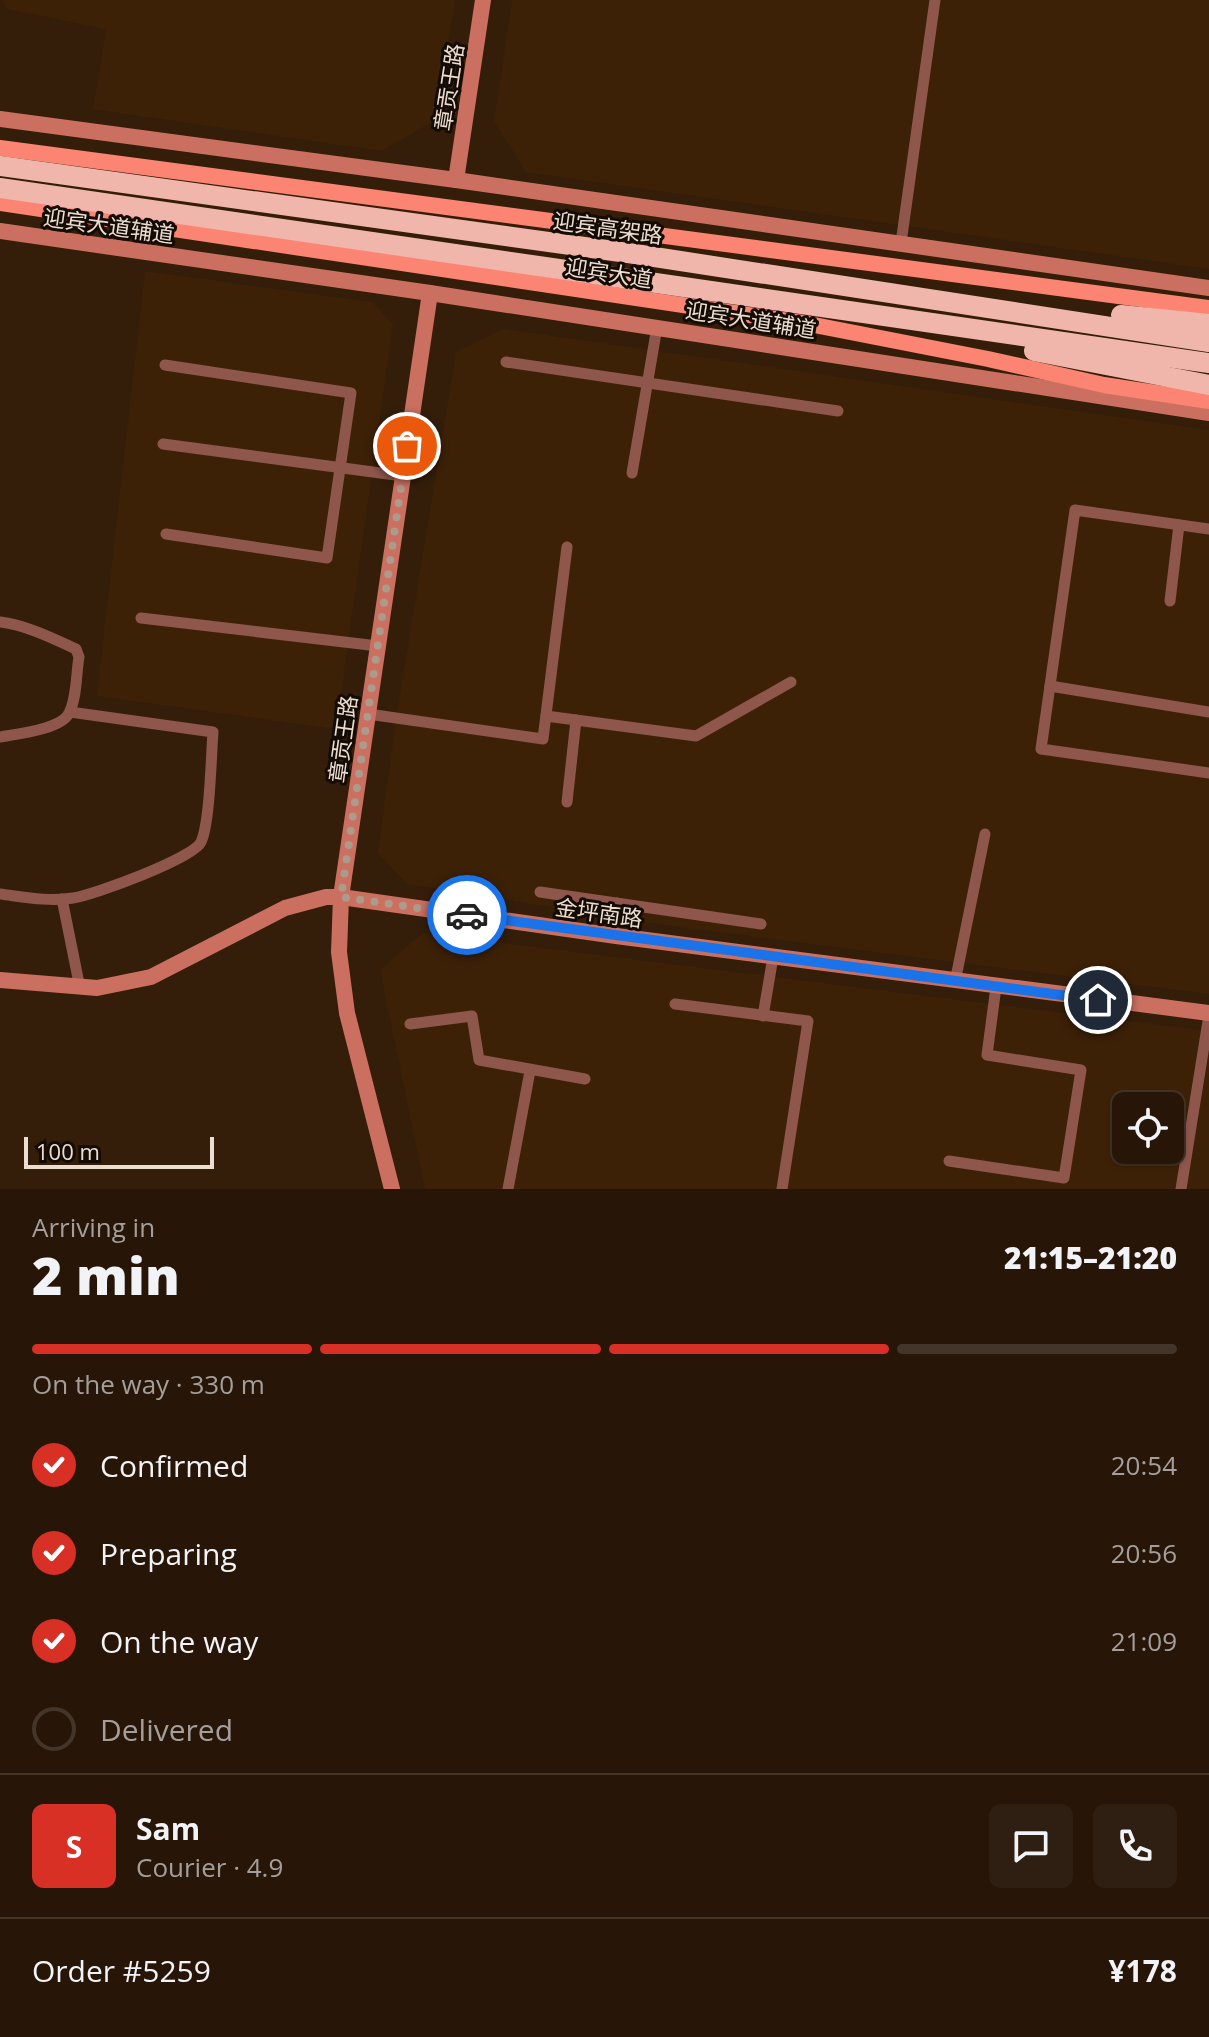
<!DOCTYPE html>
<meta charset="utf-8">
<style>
:root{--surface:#271608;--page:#2f1f12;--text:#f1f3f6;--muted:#a49f9c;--line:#433529;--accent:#d93025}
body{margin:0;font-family:"Open Sans","Noto Sans SC",sans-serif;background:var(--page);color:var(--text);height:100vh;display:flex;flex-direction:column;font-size:30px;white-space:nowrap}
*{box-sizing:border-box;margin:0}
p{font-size:26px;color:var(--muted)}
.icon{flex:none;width:44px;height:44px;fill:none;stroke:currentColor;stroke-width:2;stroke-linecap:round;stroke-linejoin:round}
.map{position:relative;height:1189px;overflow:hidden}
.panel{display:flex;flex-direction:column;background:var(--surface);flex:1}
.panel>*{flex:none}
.tools{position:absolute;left:1112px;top:1092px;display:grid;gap:16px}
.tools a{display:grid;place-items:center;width:72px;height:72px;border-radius:12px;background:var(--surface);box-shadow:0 2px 6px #0004,0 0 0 2px var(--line);font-size:40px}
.scale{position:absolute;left:24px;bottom:20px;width:190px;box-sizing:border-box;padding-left:8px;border:4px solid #ecddd1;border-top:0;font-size:22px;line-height:28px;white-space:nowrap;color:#ecddd1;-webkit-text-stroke:6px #140b04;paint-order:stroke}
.pin{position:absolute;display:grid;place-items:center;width:68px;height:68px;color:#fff;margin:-34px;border:4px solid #fff;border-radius:50%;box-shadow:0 2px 8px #0007}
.courier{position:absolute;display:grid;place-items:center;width:80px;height:80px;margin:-40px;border:6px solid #1a73e8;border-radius:50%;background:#fff;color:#222;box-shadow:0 2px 10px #0007}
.summary em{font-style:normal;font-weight:800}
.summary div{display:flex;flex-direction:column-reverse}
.summary{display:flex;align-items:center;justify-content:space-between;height:136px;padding:0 32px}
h1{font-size:52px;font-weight:800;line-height:60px}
.bar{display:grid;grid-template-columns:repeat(4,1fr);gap:12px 8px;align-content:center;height:96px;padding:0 32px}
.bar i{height:10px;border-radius:6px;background:var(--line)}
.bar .current{background:var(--accent)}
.bar p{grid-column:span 4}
.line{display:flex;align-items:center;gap:20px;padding:0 32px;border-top:2px solid var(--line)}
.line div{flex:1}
.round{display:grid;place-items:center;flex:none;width:84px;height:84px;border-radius:12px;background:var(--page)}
ol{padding:0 32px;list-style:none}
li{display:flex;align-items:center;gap:24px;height:88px}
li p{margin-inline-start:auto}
li .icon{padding:8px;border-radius:50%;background:var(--accent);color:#fff;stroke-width:4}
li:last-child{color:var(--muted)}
li i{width:44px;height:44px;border:4px solid var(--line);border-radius:50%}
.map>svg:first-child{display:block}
.built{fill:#3d2107;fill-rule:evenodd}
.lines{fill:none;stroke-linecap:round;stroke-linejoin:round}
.street{stroke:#8f564c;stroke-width:11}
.secondary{stroke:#cb7061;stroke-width:16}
.primary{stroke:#fb8572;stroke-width:16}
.highway{stroke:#f0b6ac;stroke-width:20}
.done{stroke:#ac9a8b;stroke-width:8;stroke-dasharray:0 14.4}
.route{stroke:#1a73e8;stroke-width:10}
.labels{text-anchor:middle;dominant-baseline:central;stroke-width:6;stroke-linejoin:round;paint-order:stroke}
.street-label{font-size:22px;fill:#ecddd1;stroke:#140b04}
</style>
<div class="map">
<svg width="1209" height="1189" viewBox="0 0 1209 1189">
<rect width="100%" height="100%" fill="#341e0a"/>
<g class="built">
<polygon points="2,0 455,0 435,120 382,151 93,109 106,29 7,9"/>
<polygon points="512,0 1209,0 1209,269 526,172 494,121"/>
<polygon points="145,271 372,302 393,324 336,729 97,696"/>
<polygon points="503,329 1209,430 1209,994 678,927 407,884 378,853 396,719 456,352"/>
<path d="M 423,933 L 1209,1031 L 1209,1189 L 425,1189 L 380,970 ZM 1126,1106 L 1170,1106 L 1170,1150 L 1126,1150 Z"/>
</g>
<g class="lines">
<g class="street">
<polyline points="901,243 935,0"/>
<polyline points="506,362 838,411"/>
<polyline points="165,365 351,393 327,558 166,534"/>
<polyline points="163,444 403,476"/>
<polyline points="632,473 657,327"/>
<polyline points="1209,529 1075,510 1041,749 1209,773"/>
<polyline points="1170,601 1179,525"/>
<polyline points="141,618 378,646"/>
<path d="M 0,622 C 26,625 52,638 76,649 L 79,657 C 76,674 77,698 69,713 C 62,729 17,734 0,737"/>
<polyline points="1050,686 1209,712"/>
<polyline points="368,714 543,739 567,547"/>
<polyline points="546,716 696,736 791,682"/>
<polyline points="567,802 576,720"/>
<polyline points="540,892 761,924"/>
<path d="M 0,894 C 24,897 49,902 73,898 C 94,895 194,858 201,842 C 210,823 211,757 213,732 L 70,712"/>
<polyline points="62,899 80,988"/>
<polyline points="613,936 617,903"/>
<polyline points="955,982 985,834"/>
<polyline points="675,1004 808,1021 782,1189"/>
<polyline points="763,1016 773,957"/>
<polyline points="410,1024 472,1016 479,1060 585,1079"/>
<polyline points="949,1161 1064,1178 1081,1070 987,1055 996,987"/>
<polyline points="508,1189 530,1071"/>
<polyline points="1181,1189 1209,1015"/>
</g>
<g class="secondary">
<polyline points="0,119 456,180 1209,288"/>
<polyline points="456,180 483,0"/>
<polyline points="0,231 430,293 1209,413"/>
<polyline points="0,980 97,988 151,977 285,908 326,897 341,897 616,936 1209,1013"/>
<polyline points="392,1189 347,1013 339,952 341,897 430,293"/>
</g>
<g class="primary">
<polyline points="0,148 1209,308"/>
<polyline points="0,203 809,324 988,359 1104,385 1209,401"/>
</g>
<g class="highway">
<polyline points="0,166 635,254 1209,342"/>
<polyline points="0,188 1209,363"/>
<polyline points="1121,315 1209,324"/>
<polyline points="1034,351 1209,385"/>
</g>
</g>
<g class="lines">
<polyline class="done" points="407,446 341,897 467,915"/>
<polyline class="route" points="467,915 1098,1000"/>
</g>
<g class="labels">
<g class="street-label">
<text transform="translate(448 87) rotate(-81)">章贡王路</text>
<text transform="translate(109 225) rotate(8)">迎宾大道辅道</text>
<text transform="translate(608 227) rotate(8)">迎宾高架路</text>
<text transform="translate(609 272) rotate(9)">迎宾大道</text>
<text transform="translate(751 319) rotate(9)">迎宾大道辅道</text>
<text transform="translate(342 739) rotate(-82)">章贡王路</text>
<text transform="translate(599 912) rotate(8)">金坪南路</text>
</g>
</g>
</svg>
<div class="tools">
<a><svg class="icon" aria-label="locate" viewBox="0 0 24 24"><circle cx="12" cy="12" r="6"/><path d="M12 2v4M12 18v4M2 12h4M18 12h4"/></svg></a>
</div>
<div class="scale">100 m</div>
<div class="pin" style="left:407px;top:446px;background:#ea580c"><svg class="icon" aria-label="bag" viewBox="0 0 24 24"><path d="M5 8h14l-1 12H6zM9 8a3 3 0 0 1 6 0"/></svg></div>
<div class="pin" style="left:1098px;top:1000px;background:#1f2937"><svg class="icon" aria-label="home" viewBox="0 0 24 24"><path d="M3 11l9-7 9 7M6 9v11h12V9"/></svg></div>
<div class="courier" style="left:467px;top:915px"><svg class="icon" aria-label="car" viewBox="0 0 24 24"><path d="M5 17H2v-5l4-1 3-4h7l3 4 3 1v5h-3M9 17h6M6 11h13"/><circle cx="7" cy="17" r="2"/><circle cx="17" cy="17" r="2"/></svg></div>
</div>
<section class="panel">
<div class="summary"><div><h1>2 min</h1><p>Arriving in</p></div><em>21:15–21:20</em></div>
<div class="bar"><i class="current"></i><i class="current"></i><i class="current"></i><i></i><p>On the way · 330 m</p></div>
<ol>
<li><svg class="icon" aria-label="check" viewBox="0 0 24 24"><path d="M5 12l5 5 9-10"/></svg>Confirmed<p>20:54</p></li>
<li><svg class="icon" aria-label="check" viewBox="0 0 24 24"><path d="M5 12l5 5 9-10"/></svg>Preparing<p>20:56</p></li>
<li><svg class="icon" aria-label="check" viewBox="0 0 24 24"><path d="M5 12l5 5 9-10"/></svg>On the way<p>21:09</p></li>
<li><i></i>Delivered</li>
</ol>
<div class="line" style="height:144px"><b class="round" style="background:var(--accent);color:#fff">S</b><div><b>Sam</b><p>Courier · 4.9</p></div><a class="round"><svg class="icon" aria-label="chat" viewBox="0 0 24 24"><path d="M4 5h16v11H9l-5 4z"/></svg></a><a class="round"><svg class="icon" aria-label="phone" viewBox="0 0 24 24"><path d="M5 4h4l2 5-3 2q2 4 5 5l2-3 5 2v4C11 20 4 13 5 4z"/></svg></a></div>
<div class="line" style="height:104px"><div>Order #5259</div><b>¥178</b></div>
</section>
